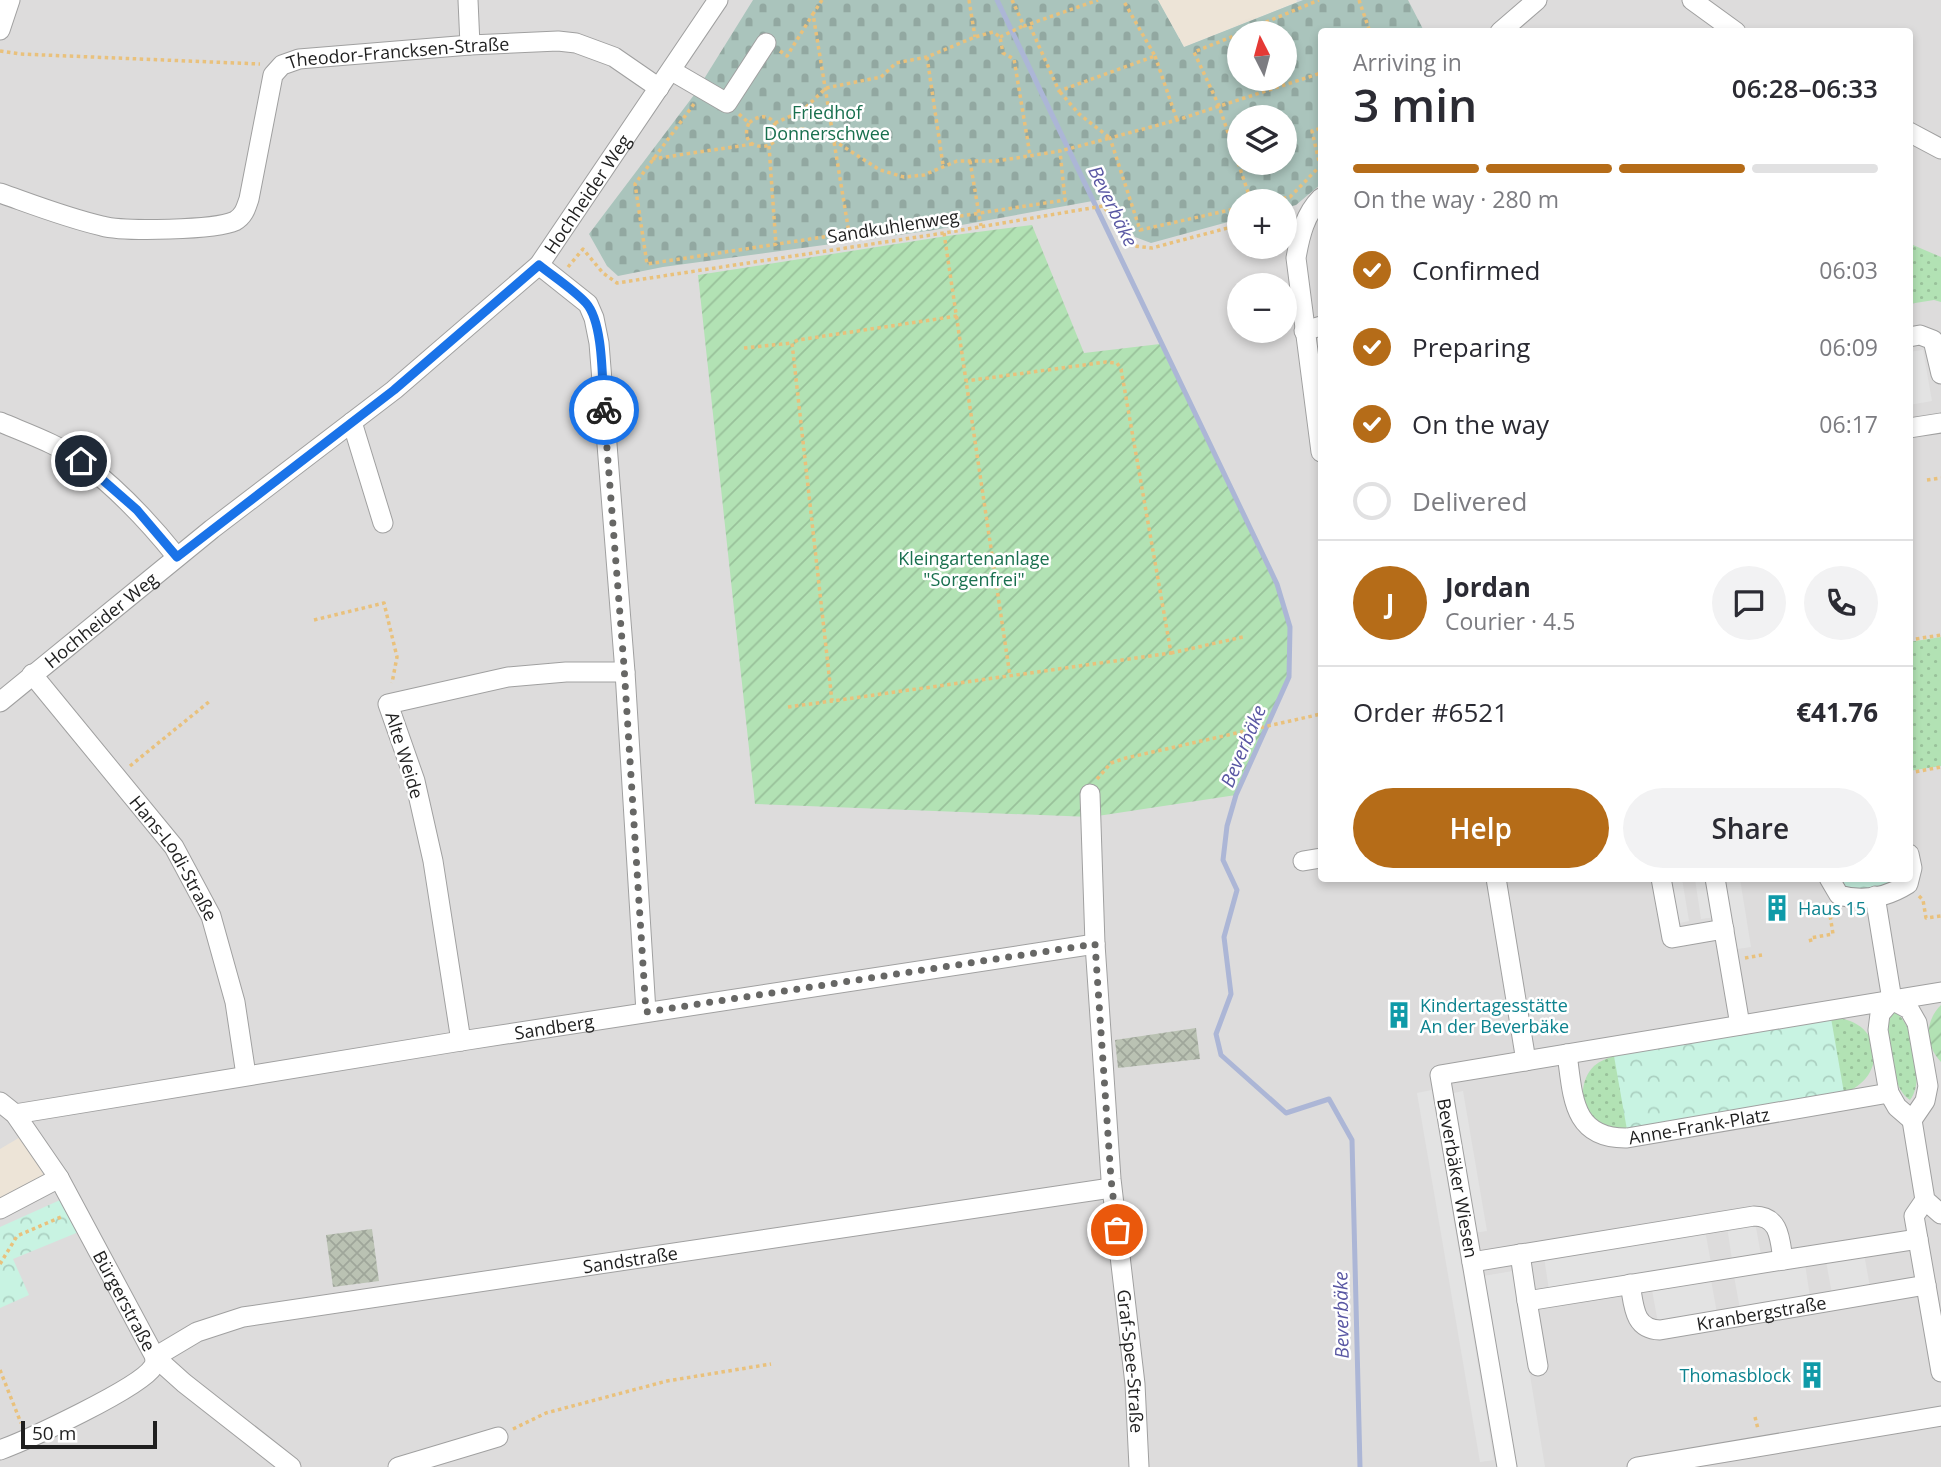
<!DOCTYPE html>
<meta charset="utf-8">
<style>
:root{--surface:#fff;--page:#f2f2f3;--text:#2b2b33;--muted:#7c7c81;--line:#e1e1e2;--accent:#b56c18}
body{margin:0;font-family:"Open Sans",sans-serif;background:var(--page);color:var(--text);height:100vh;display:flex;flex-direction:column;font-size:26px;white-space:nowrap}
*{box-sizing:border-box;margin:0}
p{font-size:23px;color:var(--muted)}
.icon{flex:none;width:38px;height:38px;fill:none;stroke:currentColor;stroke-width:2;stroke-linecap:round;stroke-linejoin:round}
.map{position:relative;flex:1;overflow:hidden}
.panel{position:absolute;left:1318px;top:28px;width:595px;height:854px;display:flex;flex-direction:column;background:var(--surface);border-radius:7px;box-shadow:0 4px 10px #0003}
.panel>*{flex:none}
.needle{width:46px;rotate:354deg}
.tools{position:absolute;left:1227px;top:21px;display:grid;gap:14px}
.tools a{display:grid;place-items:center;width:70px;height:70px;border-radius:50%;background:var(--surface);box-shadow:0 4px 10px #0003;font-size:35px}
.scale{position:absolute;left:21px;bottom:18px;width:136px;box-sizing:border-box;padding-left:7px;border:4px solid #1f1f1f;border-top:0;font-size:19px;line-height:24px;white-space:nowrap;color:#1f1f1f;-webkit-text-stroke:5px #fff;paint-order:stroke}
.pin{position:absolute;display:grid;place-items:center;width:60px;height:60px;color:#fff;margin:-30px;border:4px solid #fff;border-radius:50%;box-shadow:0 2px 7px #0007}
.courier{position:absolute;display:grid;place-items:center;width:70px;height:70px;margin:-35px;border:5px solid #1a73e8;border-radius:50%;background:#fff;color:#222;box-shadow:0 2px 9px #0007}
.headline em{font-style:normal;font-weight:600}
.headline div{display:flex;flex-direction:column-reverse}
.headline{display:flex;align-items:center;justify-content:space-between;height:119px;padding:0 35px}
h1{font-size:46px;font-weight:600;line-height:52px}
.bar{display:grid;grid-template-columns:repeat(4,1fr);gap:10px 7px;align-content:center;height:84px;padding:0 35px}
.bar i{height:9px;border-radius:5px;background:var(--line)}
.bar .current{background:var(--accent)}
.bar p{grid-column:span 4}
.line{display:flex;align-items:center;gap:18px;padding:0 35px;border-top:2px solid var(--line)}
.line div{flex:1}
.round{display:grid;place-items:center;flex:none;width:74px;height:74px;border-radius:37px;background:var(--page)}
ol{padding:0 35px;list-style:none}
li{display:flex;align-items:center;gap:21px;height:77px}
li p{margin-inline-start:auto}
li .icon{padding:7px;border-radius:50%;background:var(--accent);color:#fff;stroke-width:4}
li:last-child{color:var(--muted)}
li i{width:38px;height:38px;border:4px solid var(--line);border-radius:50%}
.action{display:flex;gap:14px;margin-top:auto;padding:14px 35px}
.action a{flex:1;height:80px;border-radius:42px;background:var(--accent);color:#fff;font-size:28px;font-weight:600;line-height:80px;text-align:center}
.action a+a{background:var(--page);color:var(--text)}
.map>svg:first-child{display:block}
.residential{fill:#dddcdc;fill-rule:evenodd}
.commercial{fill:#ede4d7}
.construction{fill:url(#construction-cross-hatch)}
.grass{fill:url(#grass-dots)}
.cemetery{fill:url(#cemetery-stones);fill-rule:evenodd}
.park{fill:url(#park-crowns)}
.garden{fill:url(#garden-furrows)}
.parking{fill:#e3e3e3}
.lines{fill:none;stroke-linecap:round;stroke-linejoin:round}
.stream{stroke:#acb6d6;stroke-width:5}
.minor-casing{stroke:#a0a0a0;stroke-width:21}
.path{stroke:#e9c17c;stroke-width:3.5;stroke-dasharray:3.5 3.5;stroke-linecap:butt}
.minor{stroke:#fff;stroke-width:19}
.done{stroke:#676765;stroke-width:7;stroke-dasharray:0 12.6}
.route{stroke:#1a73e8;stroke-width:9}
.labels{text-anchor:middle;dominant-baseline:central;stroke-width:5;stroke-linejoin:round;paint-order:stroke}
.street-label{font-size:18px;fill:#1f1f1f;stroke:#fff}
.park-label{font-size:18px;fill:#19704f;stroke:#fff}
.culture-label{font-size:18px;fill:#0d838f;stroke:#fff;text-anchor:start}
.water-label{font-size:19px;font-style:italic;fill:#5957a3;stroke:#fff}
</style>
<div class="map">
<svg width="1941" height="1467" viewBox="0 0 1941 1467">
<defs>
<pattern id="construction-cross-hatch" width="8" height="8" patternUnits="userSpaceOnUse" patternTransform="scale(1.75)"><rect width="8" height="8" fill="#bac2b3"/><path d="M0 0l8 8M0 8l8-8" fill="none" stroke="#9fa69a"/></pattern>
<pattern id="grass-dots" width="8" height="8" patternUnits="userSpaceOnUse" patternTransform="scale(1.75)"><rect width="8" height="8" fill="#b2e2b4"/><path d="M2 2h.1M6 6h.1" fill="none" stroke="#99c19a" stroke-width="1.8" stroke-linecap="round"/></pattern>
<pattern id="cemetery-stones" width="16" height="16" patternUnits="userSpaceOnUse" patternTransform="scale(1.75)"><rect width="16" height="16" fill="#aac4bc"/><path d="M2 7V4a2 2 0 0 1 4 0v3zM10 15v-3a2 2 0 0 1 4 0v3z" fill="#92a8a1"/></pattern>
<pattern id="park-crowns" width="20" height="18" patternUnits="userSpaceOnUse" patternTransform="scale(1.75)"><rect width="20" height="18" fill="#c8f3e2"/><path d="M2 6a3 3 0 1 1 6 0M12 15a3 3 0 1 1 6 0" fill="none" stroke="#abd0c1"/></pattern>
<pattern id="garden-furrows" width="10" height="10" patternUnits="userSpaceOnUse" patternTransform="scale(1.75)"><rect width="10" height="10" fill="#b2e2b4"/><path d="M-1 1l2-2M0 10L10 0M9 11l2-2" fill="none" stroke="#99c19a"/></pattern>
</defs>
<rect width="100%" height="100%" fill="#edeee6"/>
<path class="residential" d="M 0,0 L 1158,0 L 1184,47 L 1297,2 L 1296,0 L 1941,0 L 1941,1467 L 0,1467 ZM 1321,32 L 1909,32 L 1909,878 L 1321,878 ZM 1239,33 L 1284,33 L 1284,79 L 1239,79 ZM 1239,117 L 1284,117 L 1284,163 L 1239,163 ZM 1239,201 L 1284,201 L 1284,247 L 1239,247 ZM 1239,285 L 1284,285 L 1284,331 L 1239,331 Z"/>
<g class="commercial">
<polygon points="1158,0 1296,0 1297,2 1184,47"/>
<polygon points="22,1136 46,1179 0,1204 0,1149"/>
</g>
<g class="construction">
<polygon points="1196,1028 1200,1059 1118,1068 1115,1040"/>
<polygon points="372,1229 379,1281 333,1287 326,1235"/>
</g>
<g class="grass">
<polygon points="1913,245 1941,257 1941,302 1934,300 1909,304 1909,246"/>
<polygon points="1941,637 1941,766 1909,771 1909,642"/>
<path d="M 1894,1011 C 1915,1024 1925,1081 1910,1100 C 1891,1090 1880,1026 1894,1011 Z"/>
<path d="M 1831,1018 C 1881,1017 1891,1076 1844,1093 L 1615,1130 C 1609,1127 1600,1125 1595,1120 C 1578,1108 1580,1079 1594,1066 C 1600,1061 1607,1058 1614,1056 Z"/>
</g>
<path class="cemetery" d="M 753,0 L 1158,0 L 1184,47 L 1303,0 L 1408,0 L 1424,31 L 1321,32 L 1321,184 L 1296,205 L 1285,208 L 1284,201 L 1239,201 L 1239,219 L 1151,243 L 1135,237 L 1109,198 L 934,230 L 663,267 L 618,276 L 607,266 L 589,234 L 694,95 ZM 1239,33 L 1284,33 L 1284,79 L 1239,79 ZM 1239,117 L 1284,117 L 1284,163 L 1239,163 Z"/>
<g class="park">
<polygon points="1836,879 1900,879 1892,886 1847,891"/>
<polygon points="1831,1018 1844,1093 1627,1130 1614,1056"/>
<polygon points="69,1196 86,1229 13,1259 29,1295 0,1308 0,1227"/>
</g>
<g class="garden">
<polygon points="1032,225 1084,353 1160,344 1277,584 1288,623 1289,677 1236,795 1091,817 755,804 698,275 947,236"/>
<path d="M 1941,1005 L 1941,1062 C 1925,1045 1924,1022 1941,1005 Z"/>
</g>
<g class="parking">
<polygon points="1923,350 1932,401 1909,405 1909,352"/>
<polygon points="1668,879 1682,879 1689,921 1675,924"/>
<polygon points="1695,879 1709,879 1715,917 1701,919"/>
<polygon points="1725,879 1740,879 1751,947 1737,949"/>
<polygon points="1432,1090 1494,1460 1480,1462 1417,1093"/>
<polygon points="1463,1091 1487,1231 1473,1233 1449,1094"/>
<polygon points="1755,1222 1761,1255 1732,1260 1727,1226"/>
<polygon points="1705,1230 1711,1263 1549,1290 1544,1257"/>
<polygon points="1864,1254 1870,1287 1832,1294 1826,1261"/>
<polygon points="1805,1264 1810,1297 1740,1309 1734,1276"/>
<polygon points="1513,1271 1545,1467 1514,1467 1483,1276"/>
<polygon points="1711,1280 1717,1313 1658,1323 1652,1290"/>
</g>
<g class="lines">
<polyline class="stream" points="997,0 1277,584 1290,627 1289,677 1236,795 1227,826 1223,860 1237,890 1224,937 1231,994 1216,1034 1221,1055 1286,1113 1329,1099 1352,1140 1360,1467"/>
<defs>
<g id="minor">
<polyline points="468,0 470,45"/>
<polyline points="1692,0 1736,32"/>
<polyline points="0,30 10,0"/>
<polyline points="1500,32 1537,0"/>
<polyline points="672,71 727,103 766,43"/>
<polyline points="1909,132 1941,149"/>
<path id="s1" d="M 0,193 C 34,205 67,218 102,226 C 124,232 216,230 235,221 C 244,216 246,208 249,199 L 273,75 L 282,65 L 299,59 L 470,45 L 558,41 L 576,43 L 614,57 L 659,88"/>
<path d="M 1321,198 C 1305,214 1300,235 1296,258 L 1321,452"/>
<polyline points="539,265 588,304 594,318 599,343 625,672 646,1012"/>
<polyline points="1304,331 1321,326"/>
<polyline points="1909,337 1920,335 1933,340 1941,374"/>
<path d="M 0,422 C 28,434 58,444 82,462 C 118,489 149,522 177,557"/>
<polyline points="352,422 383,523"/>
<polyline points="1909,428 1941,423"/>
<path id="s2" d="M 32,674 L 174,847 L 211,916 L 235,1002 L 246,1075"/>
<path id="s3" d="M 0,702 L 212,529 L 394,390 L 539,265 L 718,0"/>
<path id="s4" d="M 1090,794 L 1095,944 L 1111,1179 L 1135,1384 L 1139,1467"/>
<polyline points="1303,861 1321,858"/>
<polyline points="1496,878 1526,1061"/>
<polyline points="1661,878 1672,938 1724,929"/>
<polyline points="1715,878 1740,1025"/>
<path d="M 1829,878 L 1839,895 C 1863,902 1887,897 1908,884 L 1912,868 L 1909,854"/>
<polyline points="1875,896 1892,1000"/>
<polygon points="1892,1000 1909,1009 1917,1023 1928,1086 1925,1101 1912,1120 1897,1107 1889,1093 1878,1030 1880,1014"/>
<polyline points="461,1041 433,861 415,781 388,704 508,677 566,672 625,672"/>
<path id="s5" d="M 1567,1054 C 1573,1096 1572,1139 1627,1138 L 1889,1093"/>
<path id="s6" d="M 0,1102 L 15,1114 L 59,1178 L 155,1357 L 184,1383 L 291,1467"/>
<path id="s7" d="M 15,1114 L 461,1041 L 1095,944"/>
<polyline points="1912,1120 1925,1200 1941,1214"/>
<polyline points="1925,1200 1914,1216 1941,1372"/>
<polyline points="0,1209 59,1178"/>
<polyline points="1520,1254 1527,1301 1783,1260"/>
<path d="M 1472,1262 L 1754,1216 C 1780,1216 1780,1240 1783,1260 L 1918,1239"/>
<path id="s8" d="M 1630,1284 C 1634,1305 1633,1329 1660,1330 L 1926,1285"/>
<polyline points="1527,1301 1538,1366"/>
<path id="s9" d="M 0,1450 C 27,1440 140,1388 153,1367 C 155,1364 155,1360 155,1357 L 197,1332 L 243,1317 L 1111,1188"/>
<polyline points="398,1467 498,1437"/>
<polyline points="1507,1467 1440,1075 1941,992"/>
<polyline points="1637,1467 1941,1416"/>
</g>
</defs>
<use href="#minor" class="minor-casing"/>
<g class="path">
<polyline points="822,0 813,14 849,233"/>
<polyline points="969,0 975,37"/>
<polyline points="1012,0 1024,26 1098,0"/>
<polyline points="1359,0 1370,32"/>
<polyline points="1030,26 1059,91 1155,56 1123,0"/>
<polyline points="1240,33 1319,0"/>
<polyline points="1239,34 1194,52 1219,106 1251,201"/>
<polyline points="1000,37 1023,26"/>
<polyline points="0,51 20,54 260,64"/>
<polyline points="780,51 787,56 813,14"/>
<polyline points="1155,56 1177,120"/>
<polyline points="927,57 943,165"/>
<polyline points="1060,92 1079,114 1110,138 1060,151"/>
<polyline points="694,104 635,184 647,264 1065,200 1060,151 997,161 957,161 924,175 904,177 880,170 833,140 803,129 778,131"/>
<path d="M 739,114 L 749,123 C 758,115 771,113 776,127 C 786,153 735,154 749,123"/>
<polyline points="775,123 802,111 826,88 881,77 896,63 927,57 975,37 993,32 1000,37 1003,53 1014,59 1030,155"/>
<polyline points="769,146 776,245"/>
<polyline points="652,159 753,144"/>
<polyline points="970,161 981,226"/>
<polyline points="1269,201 1290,197 1320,166 1312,131 1321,128"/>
<polyline points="1239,208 1140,230 1110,138 1177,120 1321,73"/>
<polyline points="944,233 1010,676"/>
<polyline points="568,267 583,249 603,273 617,283 944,233 1103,206 1134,246 1152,248 1239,225"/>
<polyline points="957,316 798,340 792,343 832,701 1171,653 1121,369 1117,363 1106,362 966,381"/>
<polyline points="744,348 792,343"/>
<polyline points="1927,480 1941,478"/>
<polyline points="314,620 384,603 397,657 392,683"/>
<polyline points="1909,640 1941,635"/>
<polyline points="1171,653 1243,637"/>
<polyline points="788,707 832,701"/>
<polyline points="130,766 210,701"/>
<polyline points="1909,773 1941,767"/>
<polyline points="1097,779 1111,763 1126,758 1321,714"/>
<polyline points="1919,896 1923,900 1926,918 1941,916"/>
<polyline points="1811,942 1810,938 1833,934 1830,915 1832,910"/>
<polyline points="1745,958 1762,955"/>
<polyline points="0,1264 17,1236 61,1217"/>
<polyline points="0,1370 21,1423"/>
<polyline points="1755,1417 1758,1429"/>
<polyline points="513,1429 546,1413 667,1381 771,1364"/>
</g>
<use href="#minor" class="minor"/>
</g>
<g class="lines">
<polyline class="done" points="604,410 624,666 646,1012 1095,944 1111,1179 1117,1230"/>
<path class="route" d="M 81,461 L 137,510 L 177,557 L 394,390 L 539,265 C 554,277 573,289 586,303 C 604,323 602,383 604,410"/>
</g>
<defs>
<symbol id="building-bare" viewBox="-9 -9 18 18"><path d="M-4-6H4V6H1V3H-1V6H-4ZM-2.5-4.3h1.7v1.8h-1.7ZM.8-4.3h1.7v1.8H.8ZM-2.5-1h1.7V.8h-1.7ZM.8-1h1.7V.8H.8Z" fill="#0f9aa8" stroke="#fff" stroke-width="2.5" paint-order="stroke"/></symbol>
</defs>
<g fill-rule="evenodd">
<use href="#building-bare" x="1758" y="889" width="38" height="38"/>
<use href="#building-bare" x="1380" y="996" width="38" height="38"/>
<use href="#building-bare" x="1793" y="1356" width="38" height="38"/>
</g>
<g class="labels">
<g class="street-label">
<text stroke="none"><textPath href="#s1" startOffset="525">Theodor-Francksen-Straße</textPath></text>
<text stroke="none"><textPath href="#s3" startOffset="780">Hochheider Weg</textPath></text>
<text transform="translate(893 226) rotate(-9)">Sandkuhlenweg</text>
<text stroke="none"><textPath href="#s3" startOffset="130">Hochheider Weg</textPath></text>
<text transform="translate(405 755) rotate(73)">Alte Weide</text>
<text stroke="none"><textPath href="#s2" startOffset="233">Hans-Lodi-Straße</textPath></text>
<text stroke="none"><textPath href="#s7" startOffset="546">Sandberg</textPath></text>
<text stroke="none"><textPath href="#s5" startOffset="191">Anne-Frank-Platz</textPath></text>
<text transform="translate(1458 1178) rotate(80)">Beverbäker Wiesen</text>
<text stroke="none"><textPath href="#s9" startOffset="674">Sandstraße</textPath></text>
<text stroke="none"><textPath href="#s6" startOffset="236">Bürgerstraße</textPath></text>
<text stroke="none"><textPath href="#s8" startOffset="164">Kranbergstraße</textPath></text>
<text stroke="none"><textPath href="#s4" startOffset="569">Graf-Spee-Straße</textPath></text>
</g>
<g class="park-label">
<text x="827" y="112">Friedhof<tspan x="827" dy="21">Donnerschwee</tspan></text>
<text x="974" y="558">Kleingartenanlage<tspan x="974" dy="21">"Sorgenfrei"</tspan></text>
</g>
<g class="culture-label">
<text x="1798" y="908">Haus 15</text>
<text x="1420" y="1005">Kindertagesstätte<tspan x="1420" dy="21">An der Beverbäke</tspan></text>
<text x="1791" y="1375" text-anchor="end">Thomasblock</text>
</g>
<g class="water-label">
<text transform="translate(1113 206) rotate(64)">Beverbäke</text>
<text transform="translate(1243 746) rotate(-67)">Beverbäke</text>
<text transform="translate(1341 1315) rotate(-91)">Beverbäke</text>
</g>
</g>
</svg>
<div class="tools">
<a><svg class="needle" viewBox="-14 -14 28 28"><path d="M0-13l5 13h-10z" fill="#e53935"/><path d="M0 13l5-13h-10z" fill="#7c7c81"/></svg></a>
<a><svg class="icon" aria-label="layers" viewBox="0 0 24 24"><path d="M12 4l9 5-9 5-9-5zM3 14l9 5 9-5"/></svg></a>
<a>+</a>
<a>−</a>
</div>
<div class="scale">50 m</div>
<div class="pin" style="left:1117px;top:1230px;background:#ea580c"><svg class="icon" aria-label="bag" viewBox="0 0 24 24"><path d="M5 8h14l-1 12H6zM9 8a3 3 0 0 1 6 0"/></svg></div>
<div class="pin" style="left:81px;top:461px;background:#1f2937"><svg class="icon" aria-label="home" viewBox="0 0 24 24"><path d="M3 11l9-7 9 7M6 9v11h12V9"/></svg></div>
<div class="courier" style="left:604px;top:410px"><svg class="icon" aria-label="bike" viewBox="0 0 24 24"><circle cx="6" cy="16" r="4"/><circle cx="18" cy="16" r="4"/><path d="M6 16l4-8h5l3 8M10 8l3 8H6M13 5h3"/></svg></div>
<section class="panel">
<div class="headline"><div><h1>3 min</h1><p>Arriving in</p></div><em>06:28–06:33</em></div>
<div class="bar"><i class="current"></i><i class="current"></i><i class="current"></i><i></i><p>On the way · 280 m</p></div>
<ol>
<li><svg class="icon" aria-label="check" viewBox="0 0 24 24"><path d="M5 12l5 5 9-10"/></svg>Confirmed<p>06:03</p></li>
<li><svg class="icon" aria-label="check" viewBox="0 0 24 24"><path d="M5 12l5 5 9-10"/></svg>Preparing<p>06:09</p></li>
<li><svg class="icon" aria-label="check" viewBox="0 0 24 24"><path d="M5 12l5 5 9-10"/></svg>On the way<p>06:17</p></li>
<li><i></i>Delivered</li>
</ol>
<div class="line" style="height:126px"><b class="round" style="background:var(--accent);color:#fff">J</b><div><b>Jordan</b><p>Courier · 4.5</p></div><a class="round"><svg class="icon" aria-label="chat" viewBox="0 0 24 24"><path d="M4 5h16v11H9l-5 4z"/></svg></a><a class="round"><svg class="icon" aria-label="phone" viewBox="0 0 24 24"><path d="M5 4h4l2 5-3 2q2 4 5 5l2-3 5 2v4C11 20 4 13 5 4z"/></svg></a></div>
<div class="line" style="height:91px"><div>Order #6521</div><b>€41.76</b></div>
<div class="action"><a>Help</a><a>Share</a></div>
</section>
</div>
